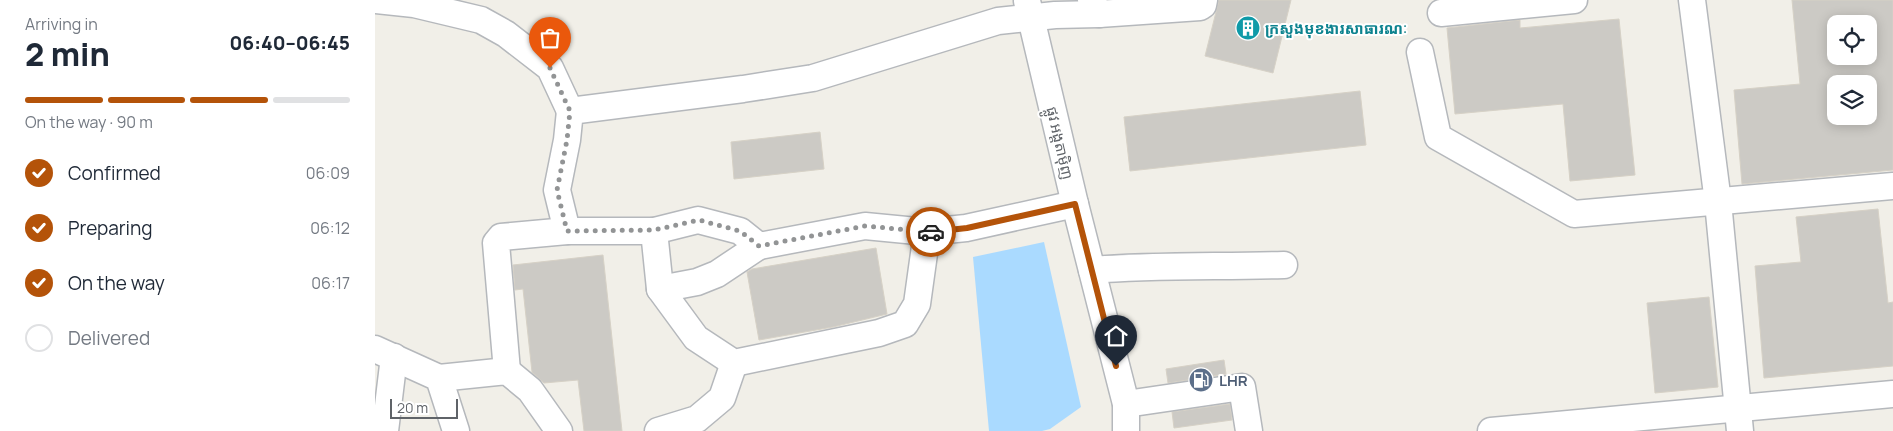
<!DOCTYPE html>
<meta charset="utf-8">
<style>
:root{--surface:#fff;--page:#f2f2f3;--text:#1f2937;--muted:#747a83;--line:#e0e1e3;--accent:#b45309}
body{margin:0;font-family:Manrope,"Noto Sans Khmer",sans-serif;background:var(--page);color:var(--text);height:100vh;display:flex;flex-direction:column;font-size:19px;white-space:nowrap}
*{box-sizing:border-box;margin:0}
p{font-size:16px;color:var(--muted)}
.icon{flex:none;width:28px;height:28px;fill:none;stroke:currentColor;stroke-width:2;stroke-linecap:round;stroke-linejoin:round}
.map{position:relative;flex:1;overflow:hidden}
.details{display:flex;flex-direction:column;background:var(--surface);width:375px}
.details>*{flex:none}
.tools{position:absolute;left:1452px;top:15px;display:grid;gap:10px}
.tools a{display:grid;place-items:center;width:50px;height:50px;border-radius:10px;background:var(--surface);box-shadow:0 2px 12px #0003;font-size:25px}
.scale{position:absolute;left:15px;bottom:12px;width:68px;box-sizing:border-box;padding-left:5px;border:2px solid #5f6368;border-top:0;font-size:14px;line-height:18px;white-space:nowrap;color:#5f6368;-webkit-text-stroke:4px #fff;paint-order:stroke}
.pin{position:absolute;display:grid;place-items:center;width:42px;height:42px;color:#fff;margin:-51px -21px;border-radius:50% 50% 50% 0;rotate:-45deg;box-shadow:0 0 5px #0007}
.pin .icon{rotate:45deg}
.courier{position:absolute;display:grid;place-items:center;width:50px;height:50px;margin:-25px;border:4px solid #b45309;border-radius:50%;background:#fff;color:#222;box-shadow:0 1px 6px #0007}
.headline em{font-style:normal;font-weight:800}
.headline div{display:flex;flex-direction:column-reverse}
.headline{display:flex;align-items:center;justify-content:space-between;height:85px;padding:0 25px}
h1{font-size:32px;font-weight:800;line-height:38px}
.bar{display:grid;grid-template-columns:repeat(4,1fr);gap:8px 5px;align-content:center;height:60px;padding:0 25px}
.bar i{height:6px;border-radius:4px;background:var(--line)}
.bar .on{background:var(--accent)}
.bar p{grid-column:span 4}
ol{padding:0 25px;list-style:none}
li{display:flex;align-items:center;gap:15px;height:55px}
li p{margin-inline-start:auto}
li .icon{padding:5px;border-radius:50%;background:var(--accent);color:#fff;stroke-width:4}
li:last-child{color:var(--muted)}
li i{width:28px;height:28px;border:2px solid var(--line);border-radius:50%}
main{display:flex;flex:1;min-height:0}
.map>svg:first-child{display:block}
.water{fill:#aadaff}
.building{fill:#cccac5;stroke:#d6d1c6;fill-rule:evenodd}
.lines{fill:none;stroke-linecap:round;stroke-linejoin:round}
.minor-casing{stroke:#b5b8bc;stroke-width:29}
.minor{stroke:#fff;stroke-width:26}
.done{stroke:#929495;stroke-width:5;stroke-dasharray:0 9}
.route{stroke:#b45309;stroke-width:6}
.labels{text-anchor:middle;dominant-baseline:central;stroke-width:4;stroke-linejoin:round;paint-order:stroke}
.culture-label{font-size:15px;font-weight:bold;fill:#0d838f;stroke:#fff;text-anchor:start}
.street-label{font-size:15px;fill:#5f6368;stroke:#fff}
.service-label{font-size:15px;font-weight:bold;fill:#4e5e75;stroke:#fff;text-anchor:start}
</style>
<main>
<section class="details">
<div class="headline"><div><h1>2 min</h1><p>Arriving in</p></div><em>06:40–06:45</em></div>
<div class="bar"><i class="on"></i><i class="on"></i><i class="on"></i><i></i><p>On the way · 90 m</p></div>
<ol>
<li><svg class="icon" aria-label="check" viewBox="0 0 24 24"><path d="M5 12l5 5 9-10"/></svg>Confirmed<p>06:09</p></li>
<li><svg class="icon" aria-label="check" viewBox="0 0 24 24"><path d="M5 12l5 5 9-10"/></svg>Preparing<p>06:12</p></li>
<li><svg class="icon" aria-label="check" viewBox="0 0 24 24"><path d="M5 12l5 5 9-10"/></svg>On the way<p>06:17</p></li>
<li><i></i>Delivered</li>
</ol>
</section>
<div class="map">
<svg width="1518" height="431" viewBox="0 0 1518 431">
<rect width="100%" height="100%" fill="#f1efe8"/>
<polygon class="water" points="669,242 706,407 675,429 667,431 614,431 598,257"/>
<g class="building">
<polygon points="844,0 916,0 898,73 830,56"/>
<path d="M 1417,0 L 1518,0 L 1518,170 L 1367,184 L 1359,90 L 1425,84 ZM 1461,24 L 1494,24 L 1494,56 L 1461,56 ZM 1461,84 L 1494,84 L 1494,116 L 1461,116 Z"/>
<polygon points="1244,19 1260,175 1195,181 1188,104 1080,114 1072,28 1145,20 1145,28"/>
<polygon points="985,91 991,145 755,171 749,117"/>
<polygon points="445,132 449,169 359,179 356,142"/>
<polygon points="1503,209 1513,303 1518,302 1518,366 1389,378 1380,266 1426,262 1421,217"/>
<polygon points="501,248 512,314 458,327 384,340 372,272 377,269"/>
<polygon points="228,255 247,431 209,431 203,380 169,383 157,372 148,289 140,290 138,265"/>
<polygon points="1334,297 1343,387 1280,393 1272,303"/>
<polygon points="849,360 851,374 793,383 791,369"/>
<polygon points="855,404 857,420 799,428 797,412"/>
</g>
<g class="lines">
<defs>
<g id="minor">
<polyline points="0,0 39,4 106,20 131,34 175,68 195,111"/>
<polyline points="716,0 724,14 825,7 828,5 829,0"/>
<polyline points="1317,0 1343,202 1365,431"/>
<polyline points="652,1 700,204 751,404 751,431"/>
<polyline points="1066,13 1199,0"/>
<polyline points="1045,52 1063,137 1199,214 1518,186"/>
<polyline points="700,204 591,228 552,232 490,226 384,246 365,231 323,220 279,231 192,231 182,190 192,140 195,111 368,89 438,78 623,21 680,15 724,14"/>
<polyline points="279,231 285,289 321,338 359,363 504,333 530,324 542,304 552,232"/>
<path d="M 717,270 C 781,265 845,267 909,265"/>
<polyline points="285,289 322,282 342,274 384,246"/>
<polyline points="0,349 64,378 81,431"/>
<polyline points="132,371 121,243 126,237 192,231"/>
<polyline points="64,378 132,371 155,390 184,431"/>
<polyline points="751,404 867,387 874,431"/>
<polyline points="10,431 19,357"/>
<polyline points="283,431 322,419 347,398 359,363"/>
<polyline points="1116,431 1518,394"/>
</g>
</defs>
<use href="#minor" class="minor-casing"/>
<use href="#minor" class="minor"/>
</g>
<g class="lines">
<polyline class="done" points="175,68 195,111 192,140 182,190 192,231 279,230 324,220 365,231 384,246 490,226 556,232"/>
<polyline class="route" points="556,232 592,228 700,204 741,366"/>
</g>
<defs>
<symbol id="building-disc" viewBox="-11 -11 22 22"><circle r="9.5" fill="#0f9aa8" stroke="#fff"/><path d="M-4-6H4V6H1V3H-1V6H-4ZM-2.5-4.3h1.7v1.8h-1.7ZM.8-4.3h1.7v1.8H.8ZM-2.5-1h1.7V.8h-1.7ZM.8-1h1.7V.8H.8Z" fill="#fff"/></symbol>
<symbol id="fuel-disc" viewBox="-11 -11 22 22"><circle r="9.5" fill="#5c6f8a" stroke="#fff"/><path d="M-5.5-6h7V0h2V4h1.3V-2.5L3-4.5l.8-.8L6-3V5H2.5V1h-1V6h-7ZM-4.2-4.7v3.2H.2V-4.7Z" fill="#fff"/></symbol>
</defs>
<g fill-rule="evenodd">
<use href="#building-disc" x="859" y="14" width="28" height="28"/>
<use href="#fuel-disc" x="812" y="366" width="28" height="28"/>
</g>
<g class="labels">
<g class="culture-label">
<text x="890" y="28">ក្រសួងមុខងារសាធារណៈ</text>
</g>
<g class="street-label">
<text transform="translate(685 143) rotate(77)">ផ្លូវ អង្តតាម៉ិញ</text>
</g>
<g class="service-label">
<text x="844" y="380">LHR</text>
</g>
</g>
</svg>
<div class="tools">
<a><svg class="icon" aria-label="locate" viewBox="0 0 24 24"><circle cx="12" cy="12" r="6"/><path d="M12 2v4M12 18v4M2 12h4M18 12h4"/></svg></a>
<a><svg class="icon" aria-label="layers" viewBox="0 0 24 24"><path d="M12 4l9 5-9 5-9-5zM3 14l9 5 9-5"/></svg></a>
</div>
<div class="scale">20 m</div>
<div class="pin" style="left:175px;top:68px;background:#ea580c"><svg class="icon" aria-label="bag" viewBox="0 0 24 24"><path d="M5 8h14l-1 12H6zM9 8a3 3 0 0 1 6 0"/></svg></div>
<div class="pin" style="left:741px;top:366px;background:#1f2937"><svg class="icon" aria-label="home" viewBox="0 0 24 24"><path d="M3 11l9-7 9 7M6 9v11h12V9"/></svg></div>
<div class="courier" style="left:556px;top:232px"><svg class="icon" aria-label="car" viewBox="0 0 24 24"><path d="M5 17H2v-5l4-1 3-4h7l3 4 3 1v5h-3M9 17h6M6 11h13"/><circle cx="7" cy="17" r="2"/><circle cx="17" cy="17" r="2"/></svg></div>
</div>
</main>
